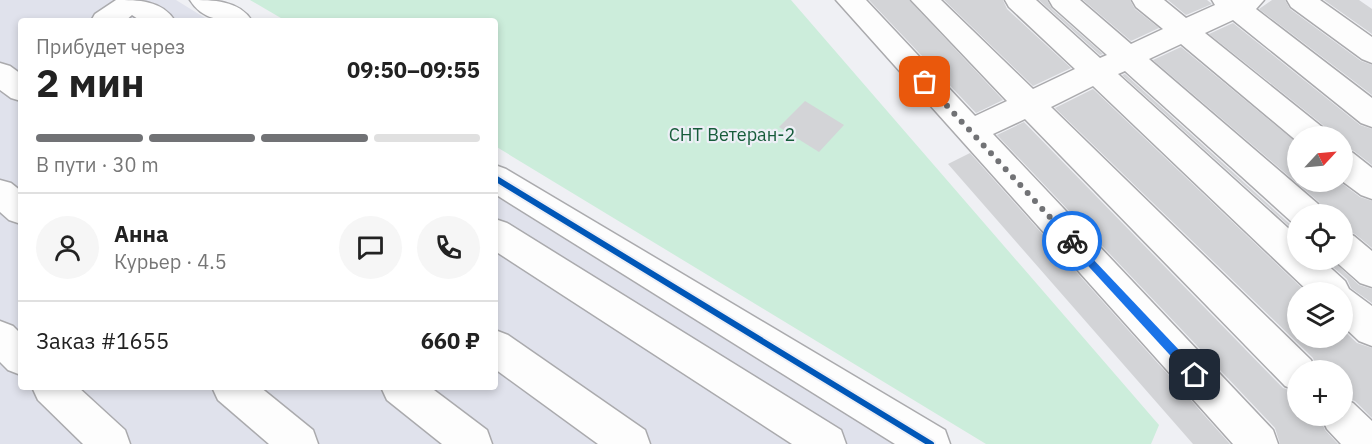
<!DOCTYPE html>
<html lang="ru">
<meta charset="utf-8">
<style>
:root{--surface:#fff;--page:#f6f6f6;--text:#222;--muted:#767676;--line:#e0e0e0;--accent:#717275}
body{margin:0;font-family:"IBM Plex Sans",sans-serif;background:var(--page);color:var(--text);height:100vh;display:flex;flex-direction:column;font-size:22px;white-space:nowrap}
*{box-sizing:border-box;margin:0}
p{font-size:20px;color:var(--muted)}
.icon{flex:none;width:33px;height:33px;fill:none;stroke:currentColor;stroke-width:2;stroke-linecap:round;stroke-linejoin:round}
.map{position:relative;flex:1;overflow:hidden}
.details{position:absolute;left:18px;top:18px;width:480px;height:372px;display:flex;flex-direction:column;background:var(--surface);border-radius:6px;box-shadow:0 3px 9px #0003}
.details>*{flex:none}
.needle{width:39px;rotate:64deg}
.buttons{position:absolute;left:1287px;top:126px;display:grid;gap:12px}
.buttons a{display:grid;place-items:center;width:66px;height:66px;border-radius:50%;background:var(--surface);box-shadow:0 3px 9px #0003;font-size:30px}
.pin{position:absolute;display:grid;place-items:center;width:51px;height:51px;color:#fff;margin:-26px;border-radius:12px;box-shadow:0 3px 9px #0006}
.courier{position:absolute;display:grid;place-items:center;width:60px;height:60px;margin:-30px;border:4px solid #1a73e8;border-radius:50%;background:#fff;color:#222;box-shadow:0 2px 8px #0007}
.head em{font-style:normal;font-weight:800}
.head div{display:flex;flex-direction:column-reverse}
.head{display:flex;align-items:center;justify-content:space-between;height:102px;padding:0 18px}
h1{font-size:39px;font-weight:800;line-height:45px}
.bar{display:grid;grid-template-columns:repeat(4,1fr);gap:9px 6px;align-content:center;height:72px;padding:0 18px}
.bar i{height:8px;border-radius:4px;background:var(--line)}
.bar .current{background:var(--accent)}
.bar p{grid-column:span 4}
.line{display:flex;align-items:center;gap:15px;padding:0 18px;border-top:2px solid var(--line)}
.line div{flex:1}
.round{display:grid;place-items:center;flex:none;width:63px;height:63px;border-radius:32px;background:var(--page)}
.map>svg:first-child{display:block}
.built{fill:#e0e2ec}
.green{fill:#cceddb}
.building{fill:#d3d4d7}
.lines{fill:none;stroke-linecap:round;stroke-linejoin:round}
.minor-casing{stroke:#aaaaad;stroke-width:3}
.minor{fill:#fdfdfd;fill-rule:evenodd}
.cycleway-casing{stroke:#edeff6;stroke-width:10}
.cycleway{stroke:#0057b8;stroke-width:6}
.route{fill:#1a73e8}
.done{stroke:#717275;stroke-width:6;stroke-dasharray:0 10.8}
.labels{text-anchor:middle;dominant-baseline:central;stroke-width:4.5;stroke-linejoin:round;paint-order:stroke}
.park-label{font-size:18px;fill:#175c3b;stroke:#edeff6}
</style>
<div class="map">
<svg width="1372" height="444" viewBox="0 0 1372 444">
<rect width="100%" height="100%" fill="#eff0f4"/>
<polygon class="built" points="0,0 176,0 210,21 21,21 21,387 495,387 495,194 905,444 0,444"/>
<polygon class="green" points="250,0 791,0 1159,425 1151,444 986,444 495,146 495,21 286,21"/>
<g class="building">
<polygon points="869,0 909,0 1003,100 976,113"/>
<polygon points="944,0 1003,0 1007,9 1071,68 1033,86"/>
<polygon points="1039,0 1047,0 1052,9 1103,54 1100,55"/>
<polygon points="1083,0 1130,0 1135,9 1159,28 1131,41"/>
<polygon points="1168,0 1207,0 1212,4 1186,15"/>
<polygon points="1272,0 1285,0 1290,9 1361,61 1372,65 1372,95 1259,9"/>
<polygon points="1324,0 1359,0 1372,9 1372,34"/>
<polygon points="1233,23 1360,125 1372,129 1372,165 1354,151 1342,147 1342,136 1328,136 1323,125 1209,34"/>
<polygon points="1181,47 1298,144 1298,182 1340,182 1360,197 1372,201 1372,248 1355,234 1342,229 1342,214 1324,214 1319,202 1153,60"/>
<polygon points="1125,74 1292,226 1298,227 1298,234 1122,75"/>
<polygon points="1093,89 1306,292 1298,292 1298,338 1342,338 1342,329 1357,343 1372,348 1372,418 1355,401 1342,396 1342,370 1317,370 1313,358 1055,108"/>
<polygon points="805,101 844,125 819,152 779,127"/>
<polygon points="1024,122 1283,388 1298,393 1298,416 1319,416 1325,430 1338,444 1280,444 1275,428 997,135"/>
<polygon points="970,153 1230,444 1193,444 948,164"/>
<polygon points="1325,260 1332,260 1359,285 1372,289 1372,303 1351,288 1347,279"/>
</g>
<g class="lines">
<defs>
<g id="minor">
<path d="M 116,0 C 138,0 162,0 175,21 L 141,21 L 132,15 L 125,21 L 91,21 L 95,14 Z"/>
<path d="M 190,0 C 213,0 239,0 252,21 C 228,21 204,23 190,0 Z"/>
<polygon points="836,0 866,0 975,116 1007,101 911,0 941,0 1033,89 1075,69 1009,7 1005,0 1036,0 1100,58 1107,55 1053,7 1049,0 1080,0 1131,44 1163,29 1136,7 1132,0 1164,0 1186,18 1215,5 1212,0 1264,0 1256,9 1372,98 1372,127 1361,123 1233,20 1205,33 1322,127 1326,136 1298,136 1298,142 1181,44 1149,59 1318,204 1322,214 1298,214 1298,225 1294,224 1125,71 1118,74 1298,237 1298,260 1322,260 1345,281 1349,289 1372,306 1372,346 1359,341 1342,325 1342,292 1309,292 1093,86 1051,107 1311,360 1315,370 1298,370 1298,391 1285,386 1025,119 993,134 1273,430 1278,444 1233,444"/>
<polygon points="1287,0 1320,0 1372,37 1372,63 1362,59 1291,7"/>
<polygon points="0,63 10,66 21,74 21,101 11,98 0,90"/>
<polygon points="1342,149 1353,153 1372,168 1372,199 1361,195 1342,181"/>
<polygon points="495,165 506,169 945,430 950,444 895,444 495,194"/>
<polygon points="0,180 11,183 21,191 21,224 9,220 0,212"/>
<polygon points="495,219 507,223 841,430 846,444 792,444 495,251"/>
<polygon points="1342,231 1354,236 1372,251 1372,287 1360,283 1334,260 1342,260"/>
<polygon points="0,321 13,326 21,334 21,375 8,370 0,362"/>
<polygon points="495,330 508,335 645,430 650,444 598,444 495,369"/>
<polygon points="32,387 78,387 125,430 130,444 83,444 38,400"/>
<polygon points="212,387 260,387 313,430 318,444 269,444 218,400"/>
<polygon points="381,387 430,387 487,430 492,444 442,444 387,400"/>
<polygon points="1342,398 1353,403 1372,421 1372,444 1341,444 1327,429 1321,416 1342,416"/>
</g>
</defs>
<use href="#minor" class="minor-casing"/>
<use href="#minor" class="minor"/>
<defs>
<polyline id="cycleway" points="495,178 931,444"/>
</defs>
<use href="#cycleway" class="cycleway-casing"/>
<use href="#cycleway" class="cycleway"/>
</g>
<polygon class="route" points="1072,237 1199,371 1199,378 1191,378 1068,244 1068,238"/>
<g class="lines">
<polyline class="done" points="925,82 1072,241"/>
</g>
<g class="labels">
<g class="park-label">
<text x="732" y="134">СНТ Ветеран-2</text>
</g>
</g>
</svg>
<div class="buttons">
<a><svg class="needle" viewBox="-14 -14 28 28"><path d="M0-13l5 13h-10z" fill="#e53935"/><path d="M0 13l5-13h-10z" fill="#767676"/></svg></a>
<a><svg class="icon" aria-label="locate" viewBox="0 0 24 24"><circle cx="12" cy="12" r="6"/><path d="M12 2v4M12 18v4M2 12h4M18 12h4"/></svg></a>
<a><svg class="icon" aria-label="layers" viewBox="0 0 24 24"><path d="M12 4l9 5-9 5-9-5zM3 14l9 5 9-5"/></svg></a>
<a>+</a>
</div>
<div class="pin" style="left:925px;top:82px;background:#ea580c"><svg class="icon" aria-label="bag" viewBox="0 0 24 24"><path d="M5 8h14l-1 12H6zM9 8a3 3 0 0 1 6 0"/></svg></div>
<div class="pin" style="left:1195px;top:375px;background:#1f2937"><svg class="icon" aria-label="home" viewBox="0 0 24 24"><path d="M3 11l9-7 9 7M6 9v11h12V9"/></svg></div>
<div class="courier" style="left:1072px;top:241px"><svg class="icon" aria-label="bike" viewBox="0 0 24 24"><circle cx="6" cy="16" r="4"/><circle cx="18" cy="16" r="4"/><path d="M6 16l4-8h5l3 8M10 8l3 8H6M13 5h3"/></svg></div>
<section class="details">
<div class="head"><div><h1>2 мин</h1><p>Прибудет через</p></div><em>09:50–09:55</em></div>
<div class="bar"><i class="current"></i><i class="current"></i><i class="current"></i><i></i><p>В пути · 30 m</p></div>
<div class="line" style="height:108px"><a class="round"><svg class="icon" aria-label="person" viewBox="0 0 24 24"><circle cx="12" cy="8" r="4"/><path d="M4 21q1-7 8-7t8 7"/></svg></a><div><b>Анна</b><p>Курьер · 4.5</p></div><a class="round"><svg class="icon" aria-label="chat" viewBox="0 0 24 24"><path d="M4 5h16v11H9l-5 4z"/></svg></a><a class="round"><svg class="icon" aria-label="phone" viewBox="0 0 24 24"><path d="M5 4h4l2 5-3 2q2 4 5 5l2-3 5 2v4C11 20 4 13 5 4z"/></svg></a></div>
<div class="line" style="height:78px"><div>Заказ #1655</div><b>660 ₽</b></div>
</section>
</div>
